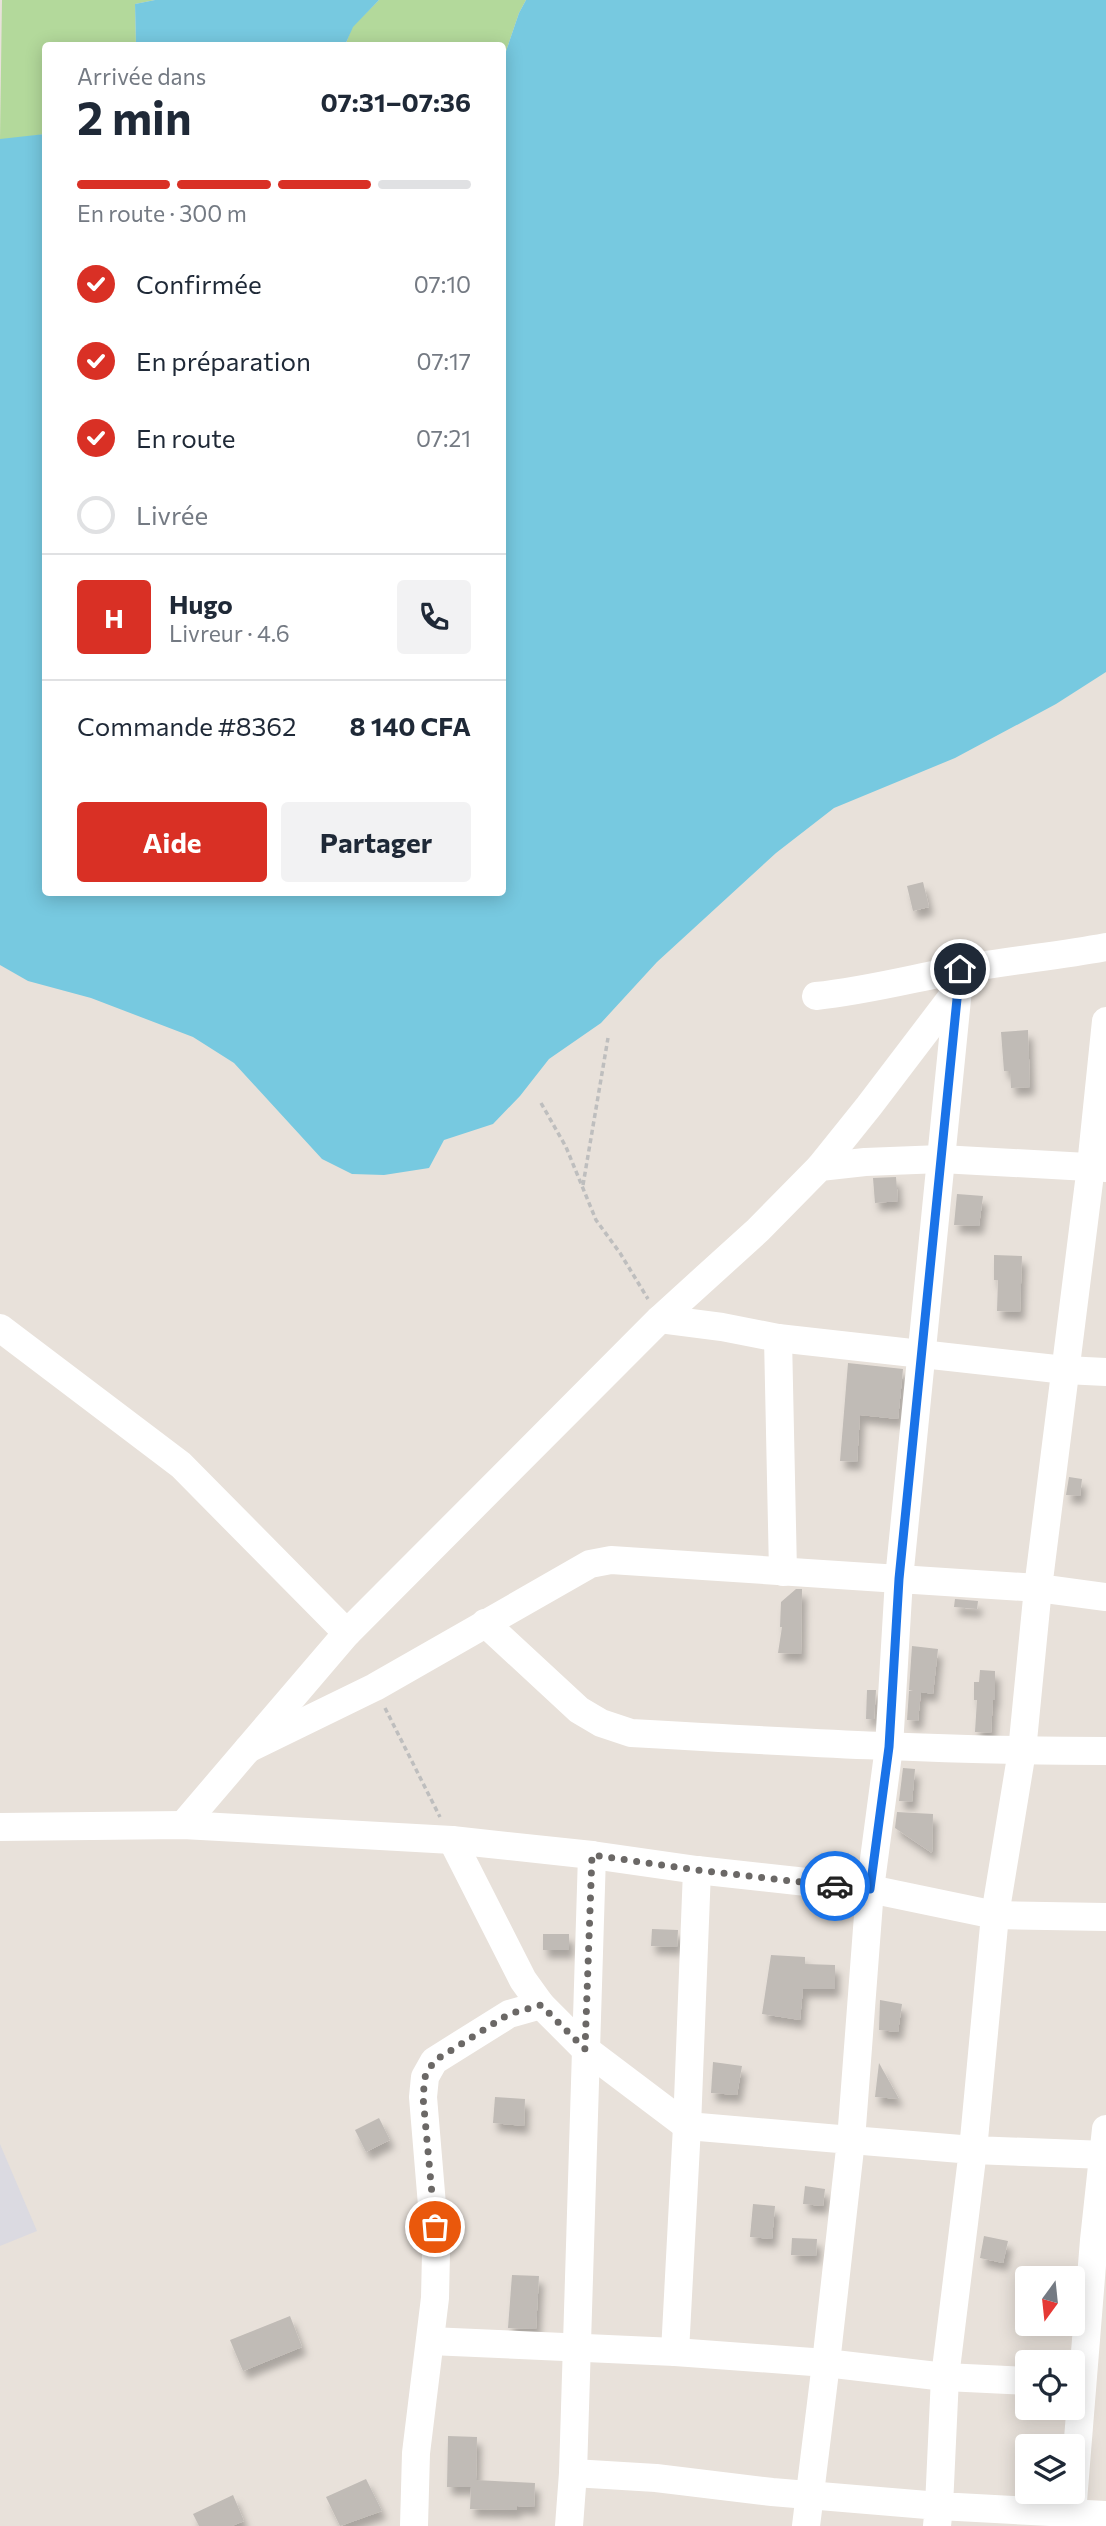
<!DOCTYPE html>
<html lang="fr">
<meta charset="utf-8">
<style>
:root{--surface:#fff;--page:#f2f2f3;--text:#1f2937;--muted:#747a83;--line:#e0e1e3;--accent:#d93025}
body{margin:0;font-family:Commissioner,sans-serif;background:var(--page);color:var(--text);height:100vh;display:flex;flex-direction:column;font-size:26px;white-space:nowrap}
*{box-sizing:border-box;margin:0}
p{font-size:23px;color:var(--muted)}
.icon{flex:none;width:38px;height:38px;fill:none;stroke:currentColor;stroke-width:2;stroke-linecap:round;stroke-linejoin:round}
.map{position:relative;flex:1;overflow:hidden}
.panel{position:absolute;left:42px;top:42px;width:464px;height:854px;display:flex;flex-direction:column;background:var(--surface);border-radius:7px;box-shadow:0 4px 18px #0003}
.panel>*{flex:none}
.needle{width:46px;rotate:195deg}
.buttons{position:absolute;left:1015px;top:2266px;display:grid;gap:14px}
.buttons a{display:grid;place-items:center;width:70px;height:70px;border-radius:7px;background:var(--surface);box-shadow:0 4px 18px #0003;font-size:35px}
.pin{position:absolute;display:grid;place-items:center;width:60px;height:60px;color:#fff;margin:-30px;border:4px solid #fff;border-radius:50%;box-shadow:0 2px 7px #0007}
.courier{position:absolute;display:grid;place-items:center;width:70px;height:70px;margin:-35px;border:5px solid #1a73e8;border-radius:50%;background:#fff;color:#222;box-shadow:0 2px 9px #0007}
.overview em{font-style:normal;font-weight:700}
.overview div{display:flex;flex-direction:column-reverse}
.overview{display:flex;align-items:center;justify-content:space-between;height:119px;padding:0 35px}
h1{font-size:46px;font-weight:700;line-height:52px}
.bar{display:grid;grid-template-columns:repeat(4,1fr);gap:10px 7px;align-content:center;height:84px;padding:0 35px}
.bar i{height:9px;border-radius:5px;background:var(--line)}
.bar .on{background:var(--accent)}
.bar p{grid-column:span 4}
.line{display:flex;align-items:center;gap:18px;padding:0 35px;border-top:2px solid var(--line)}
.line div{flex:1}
.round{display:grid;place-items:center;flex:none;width:74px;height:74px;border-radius:7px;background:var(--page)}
ol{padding:0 35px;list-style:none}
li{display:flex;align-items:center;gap:21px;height:77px}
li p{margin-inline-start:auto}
li .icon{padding:7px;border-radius:50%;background:var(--accent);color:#fff;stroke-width:4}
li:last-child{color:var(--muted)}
li i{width:38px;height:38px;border:4px solid var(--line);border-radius:50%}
.button{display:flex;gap:14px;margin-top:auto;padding:14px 35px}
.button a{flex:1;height:80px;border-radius:7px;background:var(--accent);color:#fff;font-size:28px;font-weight:700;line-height:80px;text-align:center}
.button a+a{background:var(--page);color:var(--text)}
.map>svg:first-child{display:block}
.industrial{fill:#dbdae1}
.green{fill:#b3d99b}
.water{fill:#77c9e0}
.building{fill:#c0bbb6;filter:url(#shadow)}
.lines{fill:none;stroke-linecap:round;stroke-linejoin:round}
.path{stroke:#bebebe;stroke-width:3.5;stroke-dasharray:5 3.5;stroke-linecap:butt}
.minor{stroke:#fff;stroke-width:28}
.done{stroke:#6b6866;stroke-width:7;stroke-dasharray:0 12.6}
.route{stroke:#1a73e8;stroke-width:9}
</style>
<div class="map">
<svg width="1106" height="2526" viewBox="0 0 1106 2526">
<defs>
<filter id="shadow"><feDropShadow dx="4.5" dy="8" stdDeviation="3.5" flood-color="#0004"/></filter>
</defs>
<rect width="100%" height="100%" fill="#e8e1da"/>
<polygon class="industrial" points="0,2144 37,2231 0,2246"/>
<g class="green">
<polygon points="2,0 155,0 135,4 136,45 46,46 45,134 6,140 0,139"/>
<polygon points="379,0 526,0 519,13 502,63 502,46 345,46 352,27"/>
</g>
<g class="water">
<polygon points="155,0 379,0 353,27 345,45 136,45 135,4"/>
<polygon points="526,0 1106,0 1106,672 1056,704 955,758 834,808 776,853 657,962 601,1023 549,1059 520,1096 493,1124 444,1140 429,1168 384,1175 352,1174 322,1159 234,1063 193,1037 91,998 28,981 0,965 0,139 45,134 46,892 502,892 502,63 519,13"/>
</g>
<g class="building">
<polygon points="923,882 929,907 913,911 907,886"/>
<polygon points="1028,1030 1030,1087 1011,1088 1010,1071 1004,1071 1001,1032"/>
<polygon points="896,1177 898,1201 875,1203 873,1178"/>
<polygon points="957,1194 983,1196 979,1226 954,1225"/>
<polygon points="994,1255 1022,1256 1020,1312 997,1311 998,1280 994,1280"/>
<polygon points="848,1363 903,1369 898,1419 860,1415 857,1462 840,1461"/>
<polygon points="1069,1477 1082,1479 1080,1496 1066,1495"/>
<polygon points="796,1589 802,1589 801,1654 778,1653 782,1627 780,1627 781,1602"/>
<polygon points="955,1599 978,1601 977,1609 954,1607"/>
<polygon points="912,1646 938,1649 933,1694 921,1692 918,1721 907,1720 909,1691 913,1691 909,1690"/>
<polygon points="980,1670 995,1671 995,1700 993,1700 991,1733 975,1732 977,1700 974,1700 974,1682 979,1682"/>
<polygon points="867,1690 876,1690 874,1719 866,1719"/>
<polygon points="903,1768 915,1769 912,1802 899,1801"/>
<polygon points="897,1812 933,1814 932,1853 895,1828"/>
<polygon points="652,1929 678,1930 677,1947 651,1946"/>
<rect x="543" y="1934" width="26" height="16"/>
<polygon points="771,1955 805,1957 805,1964 835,1965 835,1989 803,1989 800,2020 762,2014"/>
<polygon points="880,2000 902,2004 898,2032 879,2030"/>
<polygon points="713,2062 742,2066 737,2095 711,2093"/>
<polygon points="879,2063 899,2099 875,2097"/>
<polygon points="495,2097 525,2099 524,2126 493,2123"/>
<polygon points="379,2118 390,2140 366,2152 355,2130"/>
<polygon points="805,2186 825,2189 823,2206 803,2204"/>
<polygon points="753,2204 775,2206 772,2239 750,2237"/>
<polygon points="984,2236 1008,2241 1003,2263 980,2258"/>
<polygon points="792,2238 817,2239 816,2256 791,2255"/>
<polygon points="512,2275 539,2276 536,2329 508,2328"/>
<polygon points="290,2316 302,2347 243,2371 230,2340"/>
<polygon points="448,2436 477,2437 476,2480 535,2483 534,2507 517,2506 517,2510 470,2509 471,2487 447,2487"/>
<polygon points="366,2479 382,2511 340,2526 326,2497"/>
<polygon points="233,2495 244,2521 232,2526 199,2526 193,2514"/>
</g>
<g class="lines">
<g class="path">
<polyline points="541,1103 566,1147 596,1220 620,1253 648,1299"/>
<polyline points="583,1185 608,1038"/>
<polyline points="385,1708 440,1817"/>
</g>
<g class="minor">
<path d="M 816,996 C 866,991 914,978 963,969 C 1011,960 1059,956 1106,947"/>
<polyline points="1106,1021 1091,1166 1038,1588 1106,1597"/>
<polyline points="820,1167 869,1106 958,989"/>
<polyline points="660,1319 722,1327 778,1338 1065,1370 1106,1372"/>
<polyline points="0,1328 181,1465 347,1633"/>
<polyline points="778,1338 783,1572"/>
<path d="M 485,1623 L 579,1710 L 601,1723 L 631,1733 C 789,1742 947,1751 1106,1751"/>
<polyline points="248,1749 375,1687 590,1564 611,1560 899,1579 960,969"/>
<polyline points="183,1825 347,1633 660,1319 758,1230 820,1167 865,1162 941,1159 1106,1168"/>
<polyline points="0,1827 183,1825 452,1840 592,1855 697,1870 870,1889 995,1915 1106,1917"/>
<polyline points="541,2005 585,2049 687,2126 851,2140 826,2363 945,2377 1027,2381"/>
<polyline points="1106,2155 973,2150 851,2140 870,1889 889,1747 899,1579 1038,1588 1022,1751 995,1915 973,2150 945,2377 939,2506 1106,2515"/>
<polyline points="430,2341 675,2352 826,2363 806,2526"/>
<polyline points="675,2352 687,2126 697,1870"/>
<polyline points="573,2473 656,2478 772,2492 939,2506 937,2526"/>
<polyline points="414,2526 416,2453 435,2298 436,2253 423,2097 425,2077 434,2061 509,2014 541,2005 523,1980 452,1840"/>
<polyline points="569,2526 573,2473 592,1855"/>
<polyline points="1071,2526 1094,2240 1106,2129"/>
</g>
</g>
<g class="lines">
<polyline class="done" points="435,2227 423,2097 425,2077 434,2061 509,2014 541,2005 585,2049 592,1855 697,1870 835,1886"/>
<polyline class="route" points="835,1886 870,1889 889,1747 899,1579 960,969"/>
</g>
</svg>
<div class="buttons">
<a><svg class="needle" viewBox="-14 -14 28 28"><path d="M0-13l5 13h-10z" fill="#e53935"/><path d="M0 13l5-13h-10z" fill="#747a83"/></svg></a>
<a><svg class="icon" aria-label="locate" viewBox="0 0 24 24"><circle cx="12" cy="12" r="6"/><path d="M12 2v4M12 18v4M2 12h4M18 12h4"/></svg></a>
<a><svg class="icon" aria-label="layers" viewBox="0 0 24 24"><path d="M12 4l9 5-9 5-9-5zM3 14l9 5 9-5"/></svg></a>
</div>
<div class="pin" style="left:435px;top:2227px;background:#ea580c"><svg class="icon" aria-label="bag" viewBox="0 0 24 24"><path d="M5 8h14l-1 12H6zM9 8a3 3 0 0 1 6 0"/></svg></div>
<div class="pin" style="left:960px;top:969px;background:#1f2937"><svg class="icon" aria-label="home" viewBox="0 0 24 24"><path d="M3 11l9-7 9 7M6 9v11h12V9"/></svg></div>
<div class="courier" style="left:835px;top:1886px"><svg class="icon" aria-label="car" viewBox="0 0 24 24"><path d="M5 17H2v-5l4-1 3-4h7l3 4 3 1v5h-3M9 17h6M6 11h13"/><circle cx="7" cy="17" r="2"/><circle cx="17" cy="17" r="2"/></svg></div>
<section class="panel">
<div class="overview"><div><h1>2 min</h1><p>Arrivée dans</p></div><em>07:31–07:36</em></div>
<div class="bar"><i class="on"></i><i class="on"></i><i class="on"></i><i></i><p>En route · 300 m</p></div>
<ol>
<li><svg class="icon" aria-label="check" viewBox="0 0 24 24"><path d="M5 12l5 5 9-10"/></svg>Confirmée<p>07:10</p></li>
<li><svg class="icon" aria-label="check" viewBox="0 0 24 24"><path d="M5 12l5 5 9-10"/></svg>En préparation<p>07:17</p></li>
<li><svg class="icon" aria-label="check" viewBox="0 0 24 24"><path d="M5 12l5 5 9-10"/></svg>En route<p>07:21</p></li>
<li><i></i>Livrée</li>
</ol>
<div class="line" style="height:126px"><b class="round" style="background:var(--accent);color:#fff">H</b><div><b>Hugo</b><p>Livreur · 4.6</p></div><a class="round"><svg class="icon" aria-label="phone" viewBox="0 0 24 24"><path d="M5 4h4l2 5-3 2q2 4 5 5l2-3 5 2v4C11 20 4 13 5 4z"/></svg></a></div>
<div class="line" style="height:91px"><div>Commande #8362</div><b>8 140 CFA</b></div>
<div class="button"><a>Aide</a><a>Partager</a></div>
</section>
</div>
